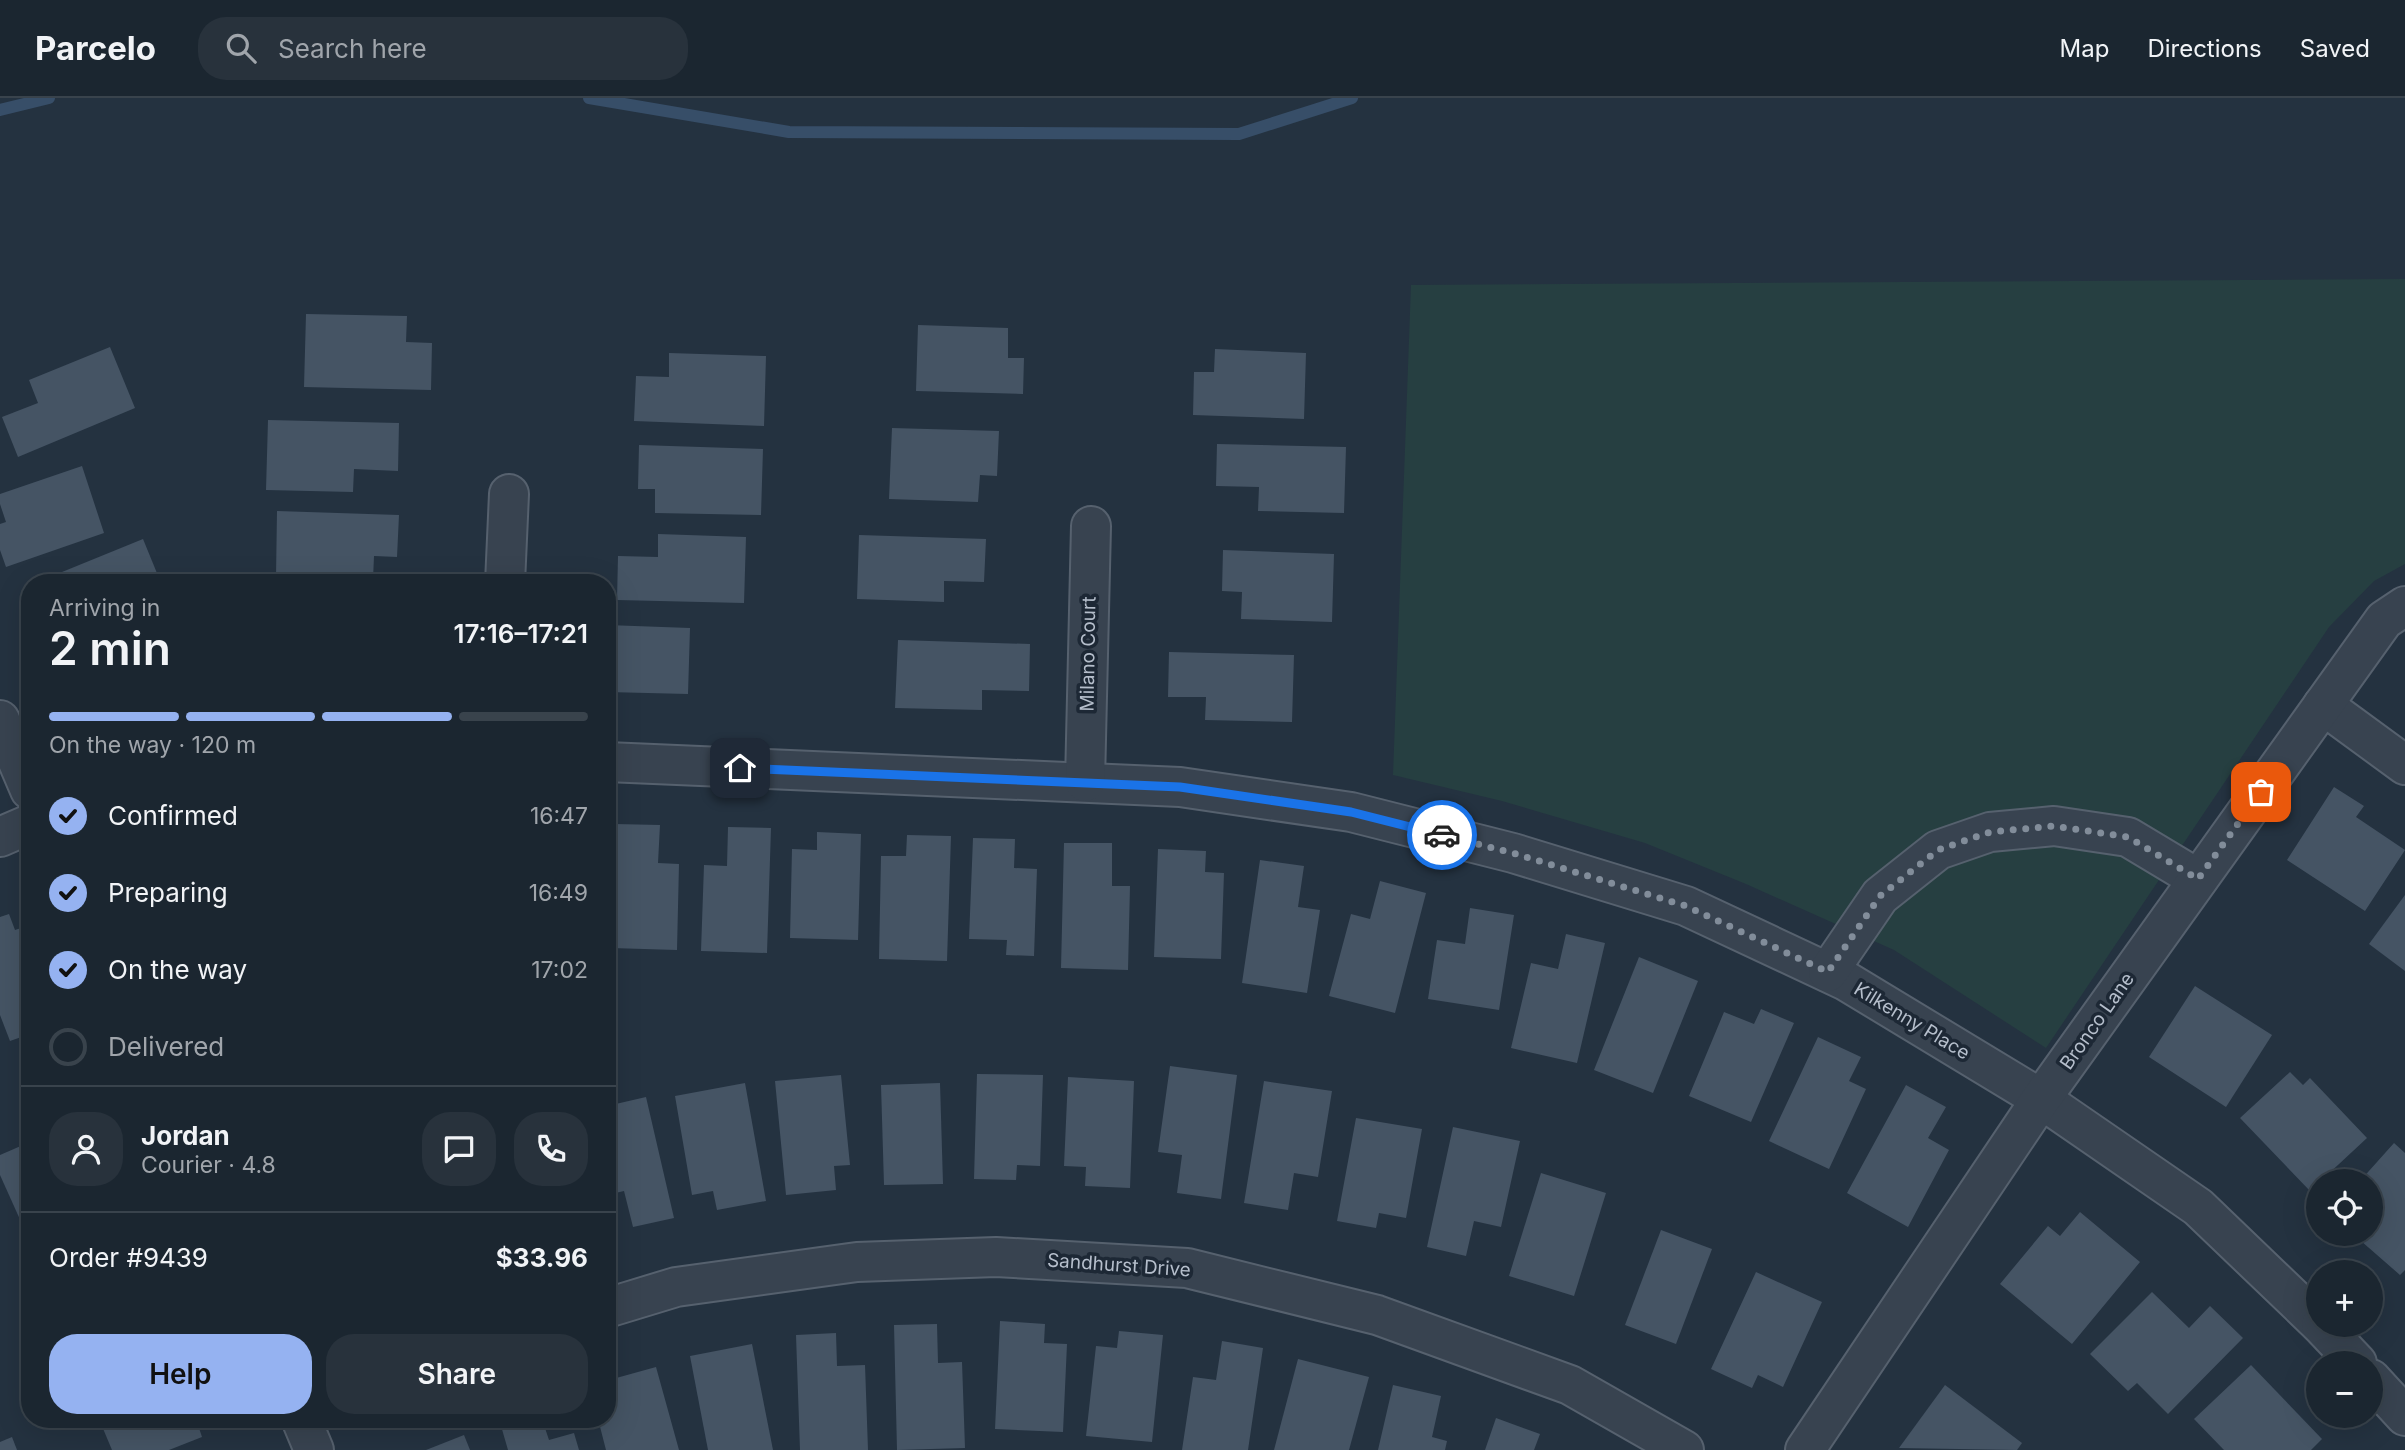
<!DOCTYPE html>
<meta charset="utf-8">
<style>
:root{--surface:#1b2630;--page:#28323c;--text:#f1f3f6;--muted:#a0a5ab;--line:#39434c;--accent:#95b2f1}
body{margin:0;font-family:Inter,sans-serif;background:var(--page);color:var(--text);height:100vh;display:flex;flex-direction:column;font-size:26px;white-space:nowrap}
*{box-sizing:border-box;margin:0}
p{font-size:23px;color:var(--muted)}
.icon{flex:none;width:38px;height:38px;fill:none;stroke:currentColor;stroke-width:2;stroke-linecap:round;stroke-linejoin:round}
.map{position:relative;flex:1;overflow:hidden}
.details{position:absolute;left:21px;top:476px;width:595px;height:854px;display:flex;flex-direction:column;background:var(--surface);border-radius:28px;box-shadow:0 7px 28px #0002,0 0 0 2px var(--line)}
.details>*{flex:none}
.fabs{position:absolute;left:2306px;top:1071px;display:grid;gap:14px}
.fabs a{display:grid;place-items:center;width:77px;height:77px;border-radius:50%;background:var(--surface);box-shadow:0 7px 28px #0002,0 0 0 2px var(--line);font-size:35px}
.pin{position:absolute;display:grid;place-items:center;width:60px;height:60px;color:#fff;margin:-30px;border-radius:14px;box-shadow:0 4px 10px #0006}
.courier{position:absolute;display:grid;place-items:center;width:70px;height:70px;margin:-35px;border:5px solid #1a73e8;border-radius:50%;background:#fff;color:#222;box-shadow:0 2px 9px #0007}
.headline em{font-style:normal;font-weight:600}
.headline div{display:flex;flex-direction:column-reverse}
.headline{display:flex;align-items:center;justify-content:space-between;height:119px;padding:0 28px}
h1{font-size:46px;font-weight:600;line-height:52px}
.bar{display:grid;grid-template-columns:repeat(4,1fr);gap:10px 7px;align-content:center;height:84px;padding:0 28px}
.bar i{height:9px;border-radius:5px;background:var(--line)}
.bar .active{background:var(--accent)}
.bar p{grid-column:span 4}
.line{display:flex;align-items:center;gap:18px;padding:0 28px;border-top:2px solid var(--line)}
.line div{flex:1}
.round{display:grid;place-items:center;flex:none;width:74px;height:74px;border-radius:28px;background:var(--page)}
ol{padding:0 28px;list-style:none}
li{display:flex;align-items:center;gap:21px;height:77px}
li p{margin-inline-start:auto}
li .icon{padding:7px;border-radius:50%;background:var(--accent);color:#111;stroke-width:4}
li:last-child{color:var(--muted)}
li i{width:38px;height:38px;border:4px solid var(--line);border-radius:50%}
.primary-button{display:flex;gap:14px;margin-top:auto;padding:14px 28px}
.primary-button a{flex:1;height:80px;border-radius:28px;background:var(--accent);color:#111;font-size:28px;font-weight:600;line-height:80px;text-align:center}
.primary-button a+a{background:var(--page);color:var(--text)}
header{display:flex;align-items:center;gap:42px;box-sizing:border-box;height:98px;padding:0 35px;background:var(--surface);border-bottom:2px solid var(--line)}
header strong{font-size:33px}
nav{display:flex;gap:38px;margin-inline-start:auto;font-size:24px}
.search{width:490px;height:63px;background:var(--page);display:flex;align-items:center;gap:18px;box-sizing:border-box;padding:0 24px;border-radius:28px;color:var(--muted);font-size:26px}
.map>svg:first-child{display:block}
.green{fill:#263f41}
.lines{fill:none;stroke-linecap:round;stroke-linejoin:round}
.stream{stroke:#374e68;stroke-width:12}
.building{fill:#455464}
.minor-casing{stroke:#56616e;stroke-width:42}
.minor{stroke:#384350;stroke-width:38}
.done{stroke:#828d9a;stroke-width:7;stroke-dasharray:0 12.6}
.route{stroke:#1a73e8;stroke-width:9}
.labels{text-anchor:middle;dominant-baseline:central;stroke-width:7;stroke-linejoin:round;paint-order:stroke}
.street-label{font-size:19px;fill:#b5becb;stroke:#1d2835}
</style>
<header>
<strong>Parcelo</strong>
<div class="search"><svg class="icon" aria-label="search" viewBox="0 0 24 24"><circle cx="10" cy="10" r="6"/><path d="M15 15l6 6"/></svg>Search here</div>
<nav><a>Map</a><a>Directions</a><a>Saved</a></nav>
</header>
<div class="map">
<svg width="2405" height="1352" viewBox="0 0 2405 1352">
<rect width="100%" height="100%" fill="#243240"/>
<polygon class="green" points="2405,181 2405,466 2374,483 2329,529 2046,950 1894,852 1746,786 1645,745 1502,703 1393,677 1411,187"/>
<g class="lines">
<g class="stream">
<polyline points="589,0 789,34 1239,36 1352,0"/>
<polyline points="0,12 49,0"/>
</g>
</g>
<g class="building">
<polygon points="306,216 407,218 406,244 432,245 431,292 304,289"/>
<polygon points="918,227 1008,230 1008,260 1024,260 1023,296 916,293"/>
<polygon points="110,249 135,310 18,359 2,319 38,305 29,282"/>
<polygon points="1215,251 1306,255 1304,321 1193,317 1194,274 1214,274"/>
<polygon points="669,255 766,258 764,328 634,323 636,278 669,279"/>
<polygon points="268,322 399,325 398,373 354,371 353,394 266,392"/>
<polygon points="892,330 999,333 997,378 980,377 978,404 889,401"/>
<polygon points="1217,346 1346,349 1344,415 1258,413 1259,389 1216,388"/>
<polygon points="639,347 763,351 761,417 655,415 655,391 638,391"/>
<polygon points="82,368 104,435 6,469 0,452 0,426 6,424 0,406 0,396"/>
<polygon points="277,413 399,417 397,459 374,458 373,482 276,479"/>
<polygon points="658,436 746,439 744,505 617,502 618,458 658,459"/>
<polygon points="859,437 986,441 984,484 944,483 944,504 857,501"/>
<polygon points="143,441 161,485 66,485 62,474"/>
<polygon points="1223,452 1334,456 1332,524 1241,521 1242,494 1222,493"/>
<polygon points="607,527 690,530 688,596 607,594"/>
<polygon points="898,542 1030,546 1029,593 982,592 982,612 895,610"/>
<polygon points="1169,554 1294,557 1292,624 1205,622 1206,599 1168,599"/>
<polygon points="2334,689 2364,708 2356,719 2405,752 2365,813 2287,762"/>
<polygon points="615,726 660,727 658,765 679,766 677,852 611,850"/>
<polygon points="728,729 771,730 767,855 701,853 704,767 727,768"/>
<polygon points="817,734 861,736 858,842 790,840 792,751 817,752"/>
<polygon points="907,737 951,738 947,863 879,861 881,758 906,758"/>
<polygon points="973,740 1015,741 1014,770 1037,771 1034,858 1006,857 1007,842 969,841"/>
<polygon points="1064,745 1112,745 1112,788 1130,788 1128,872 1061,870"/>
<polygon points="1158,751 1206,753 1205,774 1224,775 1221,861 1154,859"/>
<polygon points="1260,762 1304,768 1298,809 1320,812 1307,895 1242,885"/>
<polygon points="1380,783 1426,795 1395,915 1329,898 1351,816 1370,821"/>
<polygon points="2405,797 2405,873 2369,846"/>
<polygon points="1470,810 1514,817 1499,912 1428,901 1437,842 1465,846"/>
<polygon points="9,816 15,832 30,827 30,936 10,943 0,917 0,819"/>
<polygon points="1566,836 1605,845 1577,965 1511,950 1531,865 1558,871"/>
<polygon points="1639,859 1698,883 1653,995 1594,972"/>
<polygon points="2195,888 2272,937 2226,1009 2149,959"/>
<polygon points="1761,911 1794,925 1751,1024 1689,998 1724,914 1754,926"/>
<polygon points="1818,939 1861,959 1849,983 1866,991 1829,1071 1769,1043"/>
<polygon points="1170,968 1237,977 1221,1101 1177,1095 1182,1057 1158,1054"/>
<polygon points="2290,974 2303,987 2310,980 2367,1040 2310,1093 2240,1020"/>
<polygon points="977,976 1043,977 1040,1068 1017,1067 1016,1082 974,1081"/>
<polygon points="841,977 850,1067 834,1068 836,1092 786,1097 775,983"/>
<polygon points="1068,979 1134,983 1130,1090 1085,1088 1086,1069 1064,1068"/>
<polygon points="1264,983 1332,993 1318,1079 1294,1075 1288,1112 1244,1105"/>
<polygon points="745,985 766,1103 717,1112 713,1093 692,1097 675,998"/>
<polygon points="940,985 943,1086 884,1087 881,987"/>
<polygon points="1906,987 1946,1009 1928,1040 1949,1052 1908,1129 1847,1095"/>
<polygon points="646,999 674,1120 633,1129 624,1093 607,1097 607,1008"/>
<polygon points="1356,1020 1422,1031 1406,1120 1379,1115 1376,1130 1337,1123"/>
<polygon points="1453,1029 1520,1043 1501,1129 1474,1123 1466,1158 1427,1149"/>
<polygon points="30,1044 30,1123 22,1126 0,1077 0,1057"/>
<polygon points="2394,1045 2405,1055 2405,1172 2400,1177 2353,1136 2371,1136 2371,1083 2360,1083"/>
<polygon points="1541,1075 1606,1095 1574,1198 1509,1178"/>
<polygon points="2080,1114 2140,1164 2072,1246 2000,1186 2048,1128 2060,1138"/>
<polygon points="1661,1132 1712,1151 1676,1246 1625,1227"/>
<polygon points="30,1140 30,1160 22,1143"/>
<polygon points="1756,1174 1822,1204 1783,1289 1758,1277 1752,1290 1711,1271"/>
<polygon points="2152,1194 2189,1230 2210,1208 2243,1240 2168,1316 2137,1285 2128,1293 2090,1256"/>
<polygon points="1000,1223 1045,1226 1044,1245 1067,1246 1063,1334 995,1331"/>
<polygon points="937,1226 938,1265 962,1264 965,1350 897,1352 894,1227"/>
<polygon points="1119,1233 1163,1237 1152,1344 1086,1338 1096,1248 1117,1250"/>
<polygon points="836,1235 837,1268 865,1267 868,1352 800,1352 796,1237"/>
<polygon points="1222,1243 1263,1250 1248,1352 1182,1352 1193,1279 1216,1282"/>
<polygon points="752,1246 773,1352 708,1352 690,1258"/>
<polygon points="1298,1261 1369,1279 1349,1352 1274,1352"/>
<polygon points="2251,1267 2322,1341 2311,1352 2224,1352 2194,1321"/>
<polygon points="656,1269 679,1352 606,1352 598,1321 607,1321 607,1303 613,1301 609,1282"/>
<polygon points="1393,1287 1441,1298 1432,1339 1447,1343 1445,1352 1378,1352"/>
<polygon points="1945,1287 2022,1345 2017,1352 1899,1350"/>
<polygon points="1496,1320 1540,1336 1534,1352 1485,1352"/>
<polygon points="99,1321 196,1321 202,1339 169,1352 112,1352"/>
<polygon points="499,1321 542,1321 549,1342 574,1335 579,1352 508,1352"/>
<polygon points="464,1337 470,1352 426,1352"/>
<polygon points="12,1339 17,1352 0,1352 0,1344"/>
</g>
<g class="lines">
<defs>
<g id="minor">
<polyline points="505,485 509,396"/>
<polyline points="2323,607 2405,667"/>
<polyline points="0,622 30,692"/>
<polyline points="607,664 1180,689 1351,714 1513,755 1686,808 1846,883 2041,1001 2198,1109 2319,1225"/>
<polyline points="1085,684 1091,428"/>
<polyline points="0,739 30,726"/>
<polyline points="1828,874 1880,798 1938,752 1990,734 2054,728 2128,739 2198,781"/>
<polyline points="607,1210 676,1189 857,1164 996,1159 1187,1170 1377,1217 1570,1287 1684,1352"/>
<polyline points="2321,1227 2357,1265"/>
<polyline points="2371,1281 2405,1318"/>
<polyline points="301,1321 314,1352"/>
<polyline points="1805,1352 2041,1001 2384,522 2405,508"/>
</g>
</defs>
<use href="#minor" class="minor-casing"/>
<use href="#minor" class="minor"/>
</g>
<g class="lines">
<polyline class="done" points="1442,737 1513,755 1686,808 1828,874 1880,798 1938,752 1990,734 2054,728 2128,739 2198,781 2261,694"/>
<polyline class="route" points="740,670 1180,689 1351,714 1442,737"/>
</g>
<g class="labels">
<g class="street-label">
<text transform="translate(1088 556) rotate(-89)">Milano Court</text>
<text transform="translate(1912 923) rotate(31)">Kilkenny Place</text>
<text transform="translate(2097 923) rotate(-55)">Bronco Lane</text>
<text transform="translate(1119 1167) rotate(4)">Sandhurst Drive</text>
</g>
</g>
</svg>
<div class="fabs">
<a><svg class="icon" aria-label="locate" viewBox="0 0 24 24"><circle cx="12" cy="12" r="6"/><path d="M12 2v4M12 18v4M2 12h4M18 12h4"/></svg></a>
<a>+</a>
<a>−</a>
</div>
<div class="pin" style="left:2261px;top:694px;background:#ea580c"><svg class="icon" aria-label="bag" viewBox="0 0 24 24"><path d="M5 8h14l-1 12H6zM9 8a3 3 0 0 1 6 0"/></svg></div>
<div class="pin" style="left:740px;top:670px;background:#1f2937"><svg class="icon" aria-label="home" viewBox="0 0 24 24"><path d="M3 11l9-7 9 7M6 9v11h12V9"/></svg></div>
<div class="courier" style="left:1442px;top:737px"><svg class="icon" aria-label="car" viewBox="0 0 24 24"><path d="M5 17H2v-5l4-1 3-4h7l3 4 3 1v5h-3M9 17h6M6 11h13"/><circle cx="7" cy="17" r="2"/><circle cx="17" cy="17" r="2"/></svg></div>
<section class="details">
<div class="headline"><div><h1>2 min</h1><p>Arriving in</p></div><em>17:16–17:21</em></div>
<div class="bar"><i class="active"></i><i class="active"></i><i class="active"></i><i></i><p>On the way · 120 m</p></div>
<ol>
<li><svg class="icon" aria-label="check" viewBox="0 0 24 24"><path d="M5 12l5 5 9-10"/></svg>Confirmed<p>16:47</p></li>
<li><svg class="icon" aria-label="check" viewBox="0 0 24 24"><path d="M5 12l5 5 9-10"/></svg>Preparing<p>16:49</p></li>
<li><svg class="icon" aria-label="check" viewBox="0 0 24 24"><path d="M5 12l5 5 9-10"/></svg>On the way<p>17:02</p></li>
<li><i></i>Delivered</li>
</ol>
<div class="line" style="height:126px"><a class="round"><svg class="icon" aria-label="person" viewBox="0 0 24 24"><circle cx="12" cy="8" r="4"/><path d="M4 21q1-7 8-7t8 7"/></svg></a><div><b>Jordan</b><p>Courier · 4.8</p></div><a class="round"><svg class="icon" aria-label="chat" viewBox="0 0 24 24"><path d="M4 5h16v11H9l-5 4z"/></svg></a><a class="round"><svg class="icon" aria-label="phone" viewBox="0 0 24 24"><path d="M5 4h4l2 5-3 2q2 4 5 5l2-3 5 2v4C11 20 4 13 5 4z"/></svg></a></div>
<div class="line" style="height:91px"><div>Order #9439</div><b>$33.96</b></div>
<div class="primary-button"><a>Help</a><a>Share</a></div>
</section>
</div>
